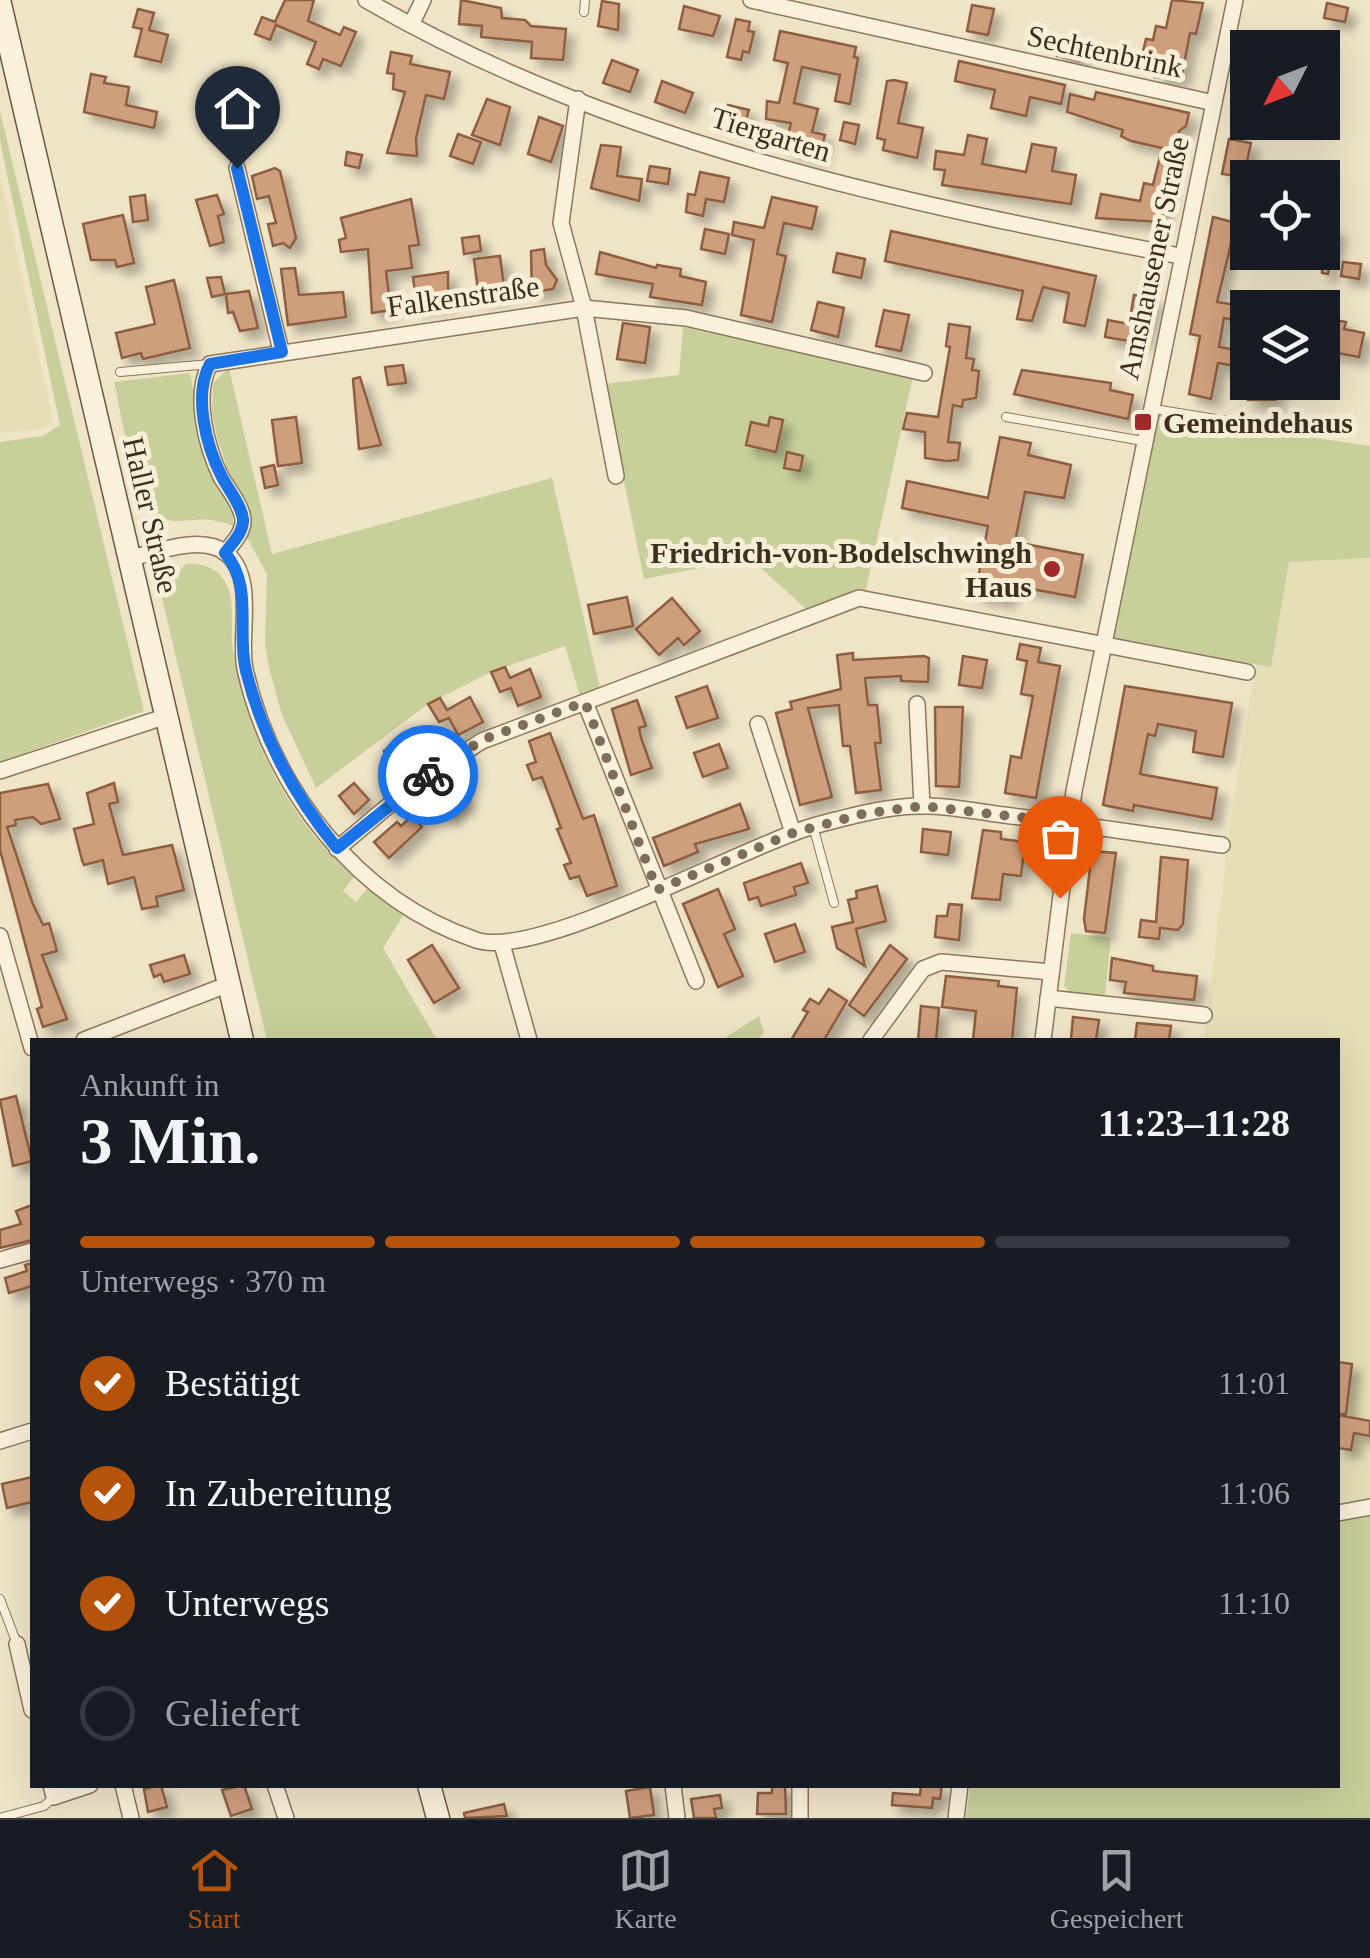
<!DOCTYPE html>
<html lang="de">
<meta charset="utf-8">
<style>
:root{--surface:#171b24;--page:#20242c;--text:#f1f3f6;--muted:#9ea1a6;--line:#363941;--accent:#b45309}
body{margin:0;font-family:Georgia,serif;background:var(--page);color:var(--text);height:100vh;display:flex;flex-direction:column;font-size:38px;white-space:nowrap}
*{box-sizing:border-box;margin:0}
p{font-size:32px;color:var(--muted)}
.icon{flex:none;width:55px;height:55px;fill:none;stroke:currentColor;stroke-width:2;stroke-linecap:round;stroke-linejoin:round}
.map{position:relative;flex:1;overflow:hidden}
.sheet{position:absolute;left:30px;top:1038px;width:1310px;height:750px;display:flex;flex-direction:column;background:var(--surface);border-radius:0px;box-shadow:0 10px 40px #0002}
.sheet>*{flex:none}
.needle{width:65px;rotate:228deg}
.tools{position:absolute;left:1230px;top:30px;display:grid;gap:20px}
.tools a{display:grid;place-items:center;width:110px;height:110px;border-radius:0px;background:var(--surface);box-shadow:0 10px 40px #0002;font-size:50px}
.pin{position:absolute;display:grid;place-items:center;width:85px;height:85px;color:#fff;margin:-102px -42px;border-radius:50% 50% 50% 0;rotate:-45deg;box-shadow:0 0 10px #0007}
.pin .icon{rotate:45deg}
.courier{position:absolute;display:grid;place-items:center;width:100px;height:100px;margin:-50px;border:8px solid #1a73e8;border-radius:50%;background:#fff;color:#222;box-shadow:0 2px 12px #0007}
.head em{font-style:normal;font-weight:700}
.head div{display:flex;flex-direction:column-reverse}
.head{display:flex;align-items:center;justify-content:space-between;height:170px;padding:0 50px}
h1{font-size:65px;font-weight:700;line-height:75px}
.bar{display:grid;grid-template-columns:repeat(4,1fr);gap:15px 10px;align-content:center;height:120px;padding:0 50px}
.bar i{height:12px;border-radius:8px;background:var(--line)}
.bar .on{background:var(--accent)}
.bar p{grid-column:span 4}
ol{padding:0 50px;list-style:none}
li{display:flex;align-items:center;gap:30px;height:110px}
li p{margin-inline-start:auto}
li .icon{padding:10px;border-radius:50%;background:var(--accent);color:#fff;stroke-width:4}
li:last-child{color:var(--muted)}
li i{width:55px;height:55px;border:5px solid var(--line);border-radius:50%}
.tabs{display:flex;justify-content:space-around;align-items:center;height:140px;border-top:2px solid var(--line);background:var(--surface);font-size:28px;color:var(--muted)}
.tabs a{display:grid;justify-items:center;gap:5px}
.tabs .on{color:var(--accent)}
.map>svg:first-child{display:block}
.farmland{fill:#e6deb5}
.green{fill:#c9cf9b}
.building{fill:#cf9f7d;stroke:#8d5f41;stroke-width:2.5;filter:url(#shadow)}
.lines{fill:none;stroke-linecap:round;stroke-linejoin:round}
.service-casing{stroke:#8d765c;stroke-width:10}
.minor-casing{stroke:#8d765c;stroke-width:18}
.secondary-casing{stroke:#6f573f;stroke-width:25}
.service{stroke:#faf1dc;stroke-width:8}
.minor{stroke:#faf1dc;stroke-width:15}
.secondary{stroke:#faf1dc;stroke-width:22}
.done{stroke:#7c6e5b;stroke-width:10;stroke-dasharray:0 18}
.route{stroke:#1a73e8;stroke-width:12}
.poi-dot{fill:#9e2a2b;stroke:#f7eed8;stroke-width:4}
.labels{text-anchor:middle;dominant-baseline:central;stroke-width:10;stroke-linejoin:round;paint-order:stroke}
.street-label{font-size:30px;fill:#3d2e20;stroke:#f7eed8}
.poi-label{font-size:30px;font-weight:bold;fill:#3d2e20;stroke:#f7eed8;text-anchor:start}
</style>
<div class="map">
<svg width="1370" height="1818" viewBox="0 0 1370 1818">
<defs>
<filter id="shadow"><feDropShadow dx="8" dy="8" stdDeviation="5" flood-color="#0004"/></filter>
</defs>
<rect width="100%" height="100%" fill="#f0e4c8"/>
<g class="farmland">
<polygon points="0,175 53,421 41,429 0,433"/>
<polygon points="1370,558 1370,1503 1338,1507 1338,1040 1204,1040 1231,817 1256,664 1271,666 1289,562"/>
</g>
<g class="green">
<polygon points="0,111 144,711 0,762 0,442 43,436 60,425 0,141"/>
<polygon points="683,327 913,377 865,594 807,610 750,558 644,579 604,384 679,375"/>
<polygon points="229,368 272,554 552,478 600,689 580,696 565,646 491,672 428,704 316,788 282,715 269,668 265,644 267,574 247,538 249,507 232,481 218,441 212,413 213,383"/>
<path d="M 190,373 L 208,469 L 233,515 L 233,526 C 199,512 187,526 164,519 C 135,511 121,411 114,382 Z"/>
<polygon points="1157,414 1370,446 1370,558 1289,562 1271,667 1114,640"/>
<path d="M 186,564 C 201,563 217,567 225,582 C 237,601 229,629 233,650 C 248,738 287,818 354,877 L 343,891 L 356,902 L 367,889 L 404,914 L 383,948 L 437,1040 L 267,1040 L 160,590 Z"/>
<polygon points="1071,933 1111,938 1105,997 1071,994 1064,986"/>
<polygon points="759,1016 764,1032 758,1040 722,1040"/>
<polygon points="1370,1514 1370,1818 966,1818 970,1785 1338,1785 1338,1519"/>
</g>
<g class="building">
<polygon points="285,0 314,0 308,21 340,35 344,27 356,32 341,66 323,59 319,69 307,64 316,42 276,25 270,40 255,34 262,17 275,22"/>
<polygon points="461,0 501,8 502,18 525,20 531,26 566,29 563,60 531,58 532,42 481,37 482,26 459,24"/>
<polygon points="1172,0 1203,3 1196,34 1190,33 1181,80 1155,77 1158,60 1142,56 1146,39 1153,40 1156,26 1166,28"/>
<polygon points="602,1 619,4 618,30 598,26"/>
<polygon points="1327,3 1348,8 1345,22 1324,18"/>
<polygon points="972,5 994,9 988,35 967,31"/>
<polygon points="684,6 720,16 713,36 679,29"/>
<polygon points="138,9 154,13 149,30 168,35 161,62 135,56 142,29 133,27"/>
<polygon points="736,19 750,22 748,31 754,32 749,53 743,51 741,60 727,57"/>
<polygon points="780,31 856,47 854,57 858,58 850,104 835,101 840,75 802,67 794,103 818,109 812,132 825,135 819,157 785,148 791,123 766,119 767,101 779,103 788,63 774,60"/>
<polygon points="1061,40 1083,45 1080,61 1057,56"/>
<polygon points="391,52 412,56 410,64 450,72 444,99 426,95 416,138 417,156 387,153 405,92 393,89 394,74 387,73"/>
<polygon points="612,60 638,70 630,92 603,83"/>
<polygon points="959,61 1065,85 1061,104 1030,97 1026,116 991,108 995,90 955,81"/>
<polygon points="91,74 106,77 104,83 129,87 126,105 157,112 154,128 84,112"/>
<polygon points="894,80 907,83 898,123 923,128 917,158 883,150 885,140 877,138 887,81"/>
<polygon points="662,81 693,93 685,113 655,102"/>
<polygon points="1096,92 1189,113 1186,126 1179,131 1161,222 1096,218 1101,194 1140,201 1144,183 1153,185 1162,148 1131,141 1121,136 1123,130 1067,112 1070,94 1094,100"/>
<polygon points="487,99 510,107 500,145 472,135"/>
<polygon points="728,105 749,110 744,127 724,122"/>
<polygon points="539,117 563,126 551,162 528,154"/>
<polygon points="844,122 859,125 855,144 840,140"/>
<polygon points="458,134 481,142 473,164 450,156"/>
<polygon points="968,135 987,139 982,164 1026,172 1032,144 1056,148 1052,171 1076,175 1071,204 942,185 945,170 934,169 936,151 964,155"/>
<polygon points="1229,139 1251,143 1247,161 1258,163 1255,178 1222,174"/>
<polygon points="601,145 621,147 617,176 642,179 639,201 591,188"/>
<polygon points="347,152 362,155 359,168 345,165"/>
<polygon points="650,166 670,169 668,184 647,181"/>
<polygon points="275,168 280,171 296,238 290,248 283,243 273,246 268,224 276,223 269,196 257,199 252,176"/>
<polygon points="700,172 729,178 724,202 706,199 703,216 686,212 688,194 695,195"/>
<polygon points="145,195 148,220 133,222 130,197"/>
<polygon points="217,195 224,214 218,216 224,242 210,246 196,200"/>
<polygon points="772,197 817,207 812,229 784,223 777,254 786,256 772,322 741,315 754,240 732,235 734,222 764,228"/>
<polygon points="411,199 419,245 409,246 412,268 386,271 391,310 372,313 368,249 341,252 339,240 346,238 341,218"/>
<polygon points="123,215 134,263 117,267 115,260 91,260 83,224"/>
<polygon points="1213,217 1236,223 1217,302 1243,306 1240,321 1224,318 1219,347 1238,350 1236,366 1218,363 1211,399 1189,394 1200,336 1190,334"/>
<polygon points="1322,227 1338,230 1328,274 1322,273"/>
<polygon points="705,229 729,234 725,254 701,249"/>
<polygon points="891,231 1096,276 1085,326 1064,322 1069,293 1043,287 1032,321 1017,319 1023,291 885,261"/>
<polygon points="479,236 481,251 464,254 462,238"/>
<polygon points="544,249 546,265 557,280 553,289 532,292 531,251"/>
<polygon points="600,252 656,268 657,265 681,269 680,276 706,282 702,305 650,297 653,284 596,274"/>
<polygon points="837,253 865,259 861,278 833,272"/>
<polygon points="500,256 505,294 479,298 474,259"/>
<polygon points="1343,262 1361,264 1359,279 1341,276"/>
<polygon points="295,268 299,295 343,292 346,317 288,325 281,269"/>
<polygon points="448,272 448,302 417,307 413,277"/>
<polygon points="221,277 225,294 212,297 207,278"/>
<polygon points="174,280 190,348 143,359 141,353 122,358 116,333 155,324 146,287"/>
<polygon points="249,291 258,328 240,331 233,312 228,313 226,294"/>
<polygon points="1134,295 1155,298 1142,343 1105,337 1108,320 1129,324"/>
<polygon points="818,302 844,308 838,337 811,330"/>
<polygon points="884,310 909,315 901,351 876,346"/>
<polygon points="1322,318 1346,322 1344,329 1364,333 1359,357 1322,350"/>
<polygon points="623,323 650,327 645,363 617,359"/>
<polygon points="949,324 970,327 966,358 974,359 972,370 979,371 976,398 963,400 962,407 953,405 948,442 960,443 958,460 946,461 925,458 925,432 903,429 907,413 938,417 950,347 946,346"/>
<polygon points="403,365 406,383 388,385 385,367"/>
<polygon points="1022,370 1111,383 1110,390 1133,395 1128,419 1014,394"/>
<polygon points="360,377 381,445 359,449 353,379"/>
<polygon points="1251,382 1278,382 1276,400 1248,400"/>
<polygon points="296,417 302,463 278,466 272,420"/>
<polygon points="770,417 783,420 776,452 746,445 751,422 768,426"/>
<polygon points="1000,437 1031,443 1028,455 1071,465 1064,498 1025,492 1015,542 1083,555 1075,597 1010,585 1007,600 975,594 988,526 902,508 907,481 988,498"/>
<polygon points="787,452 803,456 800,471 784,468"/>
<polygon points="274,465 278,485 265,488 261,468"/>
<polygon points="627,597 633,626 594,634 588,605"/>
<polygon points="672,598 700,631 684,645 678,638 659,655 636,629"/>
<polygon points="1020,644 1041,648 1038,662 1060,666 1036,798 1005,793 1011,756 1021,758 1033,696 1021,694 1027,661 1017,659"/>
<polygon points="853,653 853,660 924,656 929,658 928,682 901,681 901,676 865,678 868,705 877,705 881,743 875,743 881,790 856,793 850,746 843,746 839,705 808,708 832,797 800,805 776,713 792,709 790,702 841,689 837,655"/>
<polygon points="963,656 987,660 982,688 959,685"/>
<polygon points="505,667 510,678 530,669 541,697 518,706 511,688 500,692 491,672"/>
<polygon points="707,686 718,718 687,728 676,697"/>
<polygon points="1125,686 1232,703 1223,757 1193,752 1196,731 1158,724 1155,736 1148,734 1140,774 1217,788 1212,819 1134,805 1133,811 1103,805"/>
<polygon points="470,697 483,722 458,735 449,718 439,722 428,704 440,698 447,710"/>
<polygon points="637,700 646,726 639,728 641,738 652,768 631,775 612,709"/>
<polygon points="935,707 963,707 959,787 936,786"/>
<polygon points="550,733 583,819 594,815 617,886 587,896 579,876 570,879 564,865 571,863 557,829 561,828 542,777 533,780 527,765 536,762 529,741"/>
<polygon points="402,737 417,755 399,769 384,751"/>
<polygon points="719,744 728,768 703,777 694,753"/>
<polygon points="451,779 468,801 448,818 430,796"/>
<polygon points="114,783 118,802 109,804 123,855 172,845 184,890 156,897 158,906 142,909 134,877 108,884 103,860 84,865 82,860 74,829 94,824 87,793"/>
<polygon points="354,783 369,800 354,814 339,796"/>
<polygon points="48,784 60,819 41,824 33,817 15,820 16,825 7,827 32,902 43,925 49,923 57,951 42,955 67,1019 43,1027 37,1009 42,1007 0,850 0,793"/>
<polygon points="740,804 749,829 695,844 698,852 664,866 653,838"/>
<polygon points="412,816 422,827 389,858 374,842 397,822 401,826"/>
<polygon points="923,829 951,832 948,855 921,852"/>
<polygon points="983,830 1001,832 1001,839 1025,842 1021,876 1003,874 1000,900 972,898"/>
<polygon points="1092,851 1116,853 1105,933 1086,931 1084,919"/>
<polygon points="1161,857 1188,860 1183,924 1178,930 1160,928 1159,939 1139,937 1141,920 1156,922"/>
<polygon points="801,863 808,883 794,887 796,895 761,906 758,897 749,900 744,883"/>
<polygon points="877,886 886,921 856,929 865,966 837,948 832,927 853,922 848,900 857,898 856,891"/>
<polygon points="718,889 735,929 724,934 743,976 718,987 683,904"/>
<polygon points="949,904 962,905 959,940 935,937 937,916 947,916"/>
<polygon points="795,924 805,952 775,962 765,934"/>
<polygon points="432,945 459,988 434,1003 408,960"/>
<polygon points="890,945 907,959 864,1016 849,1005"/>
<polygon points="184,955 190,974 164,982 161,974 154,977 150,965"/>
<polygon points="1112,958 1153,966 1153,971 1197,976 1194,1000 1124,993 1126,982 1110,980"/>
<polygon points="946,976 999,981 998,986 1017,988 1012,1040 973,1040 976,1011 942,1007"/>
<polygon points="829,989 847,1001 824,1040 791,1040 808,1012 803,1010 810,999 819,1004"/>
<polygon points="921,1006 939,1008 936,1040 918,1040"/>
<polygon points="1073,1017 1099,1020 1096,1040 1071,1040"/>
<polygon points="1137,1023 1171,1026 1169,1040 1135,1040"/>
<polygon points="16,1096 32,1161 13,1166 0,1100"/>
<polygon points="32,1205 32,1240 0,1248 0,1230 21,1224 16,1211"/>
<polygon points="32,1263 32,1286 9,1293 5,1278 27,1271 25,1265"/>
<polygon points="1338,1362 1352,1364 1346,1414 1338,1414"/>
<polygon points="1338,1415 1370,1421 1370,1436 1354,1433 1351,1450 1338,1448"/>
<polygon points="32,1477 32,1502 7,1508 2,1484"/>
<polygon points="161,1785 167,1807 148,1812 144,1789"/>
<polygon points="244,1785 252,1809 231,1816 222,1790"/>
<polygon points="772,1785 785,1785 786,1814 757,1814 758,1793 772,1793"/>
<polygon points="921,1785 942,1785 940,1799 933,1798 932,1808 892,1805 893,1793 920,1795"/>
<polygon points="650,1787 654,1815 630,1818 626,1791"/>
<polygon points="720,1795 722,1808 714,1809 716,1818 694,1818 691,1799"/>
<polygon points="504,1804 507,1816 465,1818 464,1813"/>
</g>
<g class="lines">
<defs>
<g id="service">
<polyline points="584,12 585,0"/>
<polyline points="120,372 210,364"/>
<polyline points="1154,409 1296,432"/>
<polyline points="1006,417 1143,441"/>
<polyline points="813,826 834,903"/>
<polyline points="0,1599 17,1644"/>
<polyline points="0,1818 44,1806 54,1797"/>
</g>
<g id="minor">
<path d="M 366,0 C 613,144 903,203 1180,256"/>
<polyline points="751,0 1214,103"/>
<polyline points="411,25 423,0"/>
<polyline points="578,99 561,223 584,308 616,476"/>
<polyline points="237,168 281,351"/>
<path d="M 225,553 C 233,543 244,532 243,519 C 241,504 228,489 221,477 C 206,446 193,395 210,364 L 584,308 L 686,318 L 924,373"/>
<path d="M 131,558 C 157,552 202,534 226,553 C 257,578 238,635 245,669 C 272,789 357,900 476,940 C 537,961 745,845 817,825 C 851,816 887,806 922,806 C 948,805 977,812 1004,815 C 1077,824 1149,835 1222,845"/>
<polyline points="585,702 696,981"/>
<polyline points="917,704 922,806"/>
<polyline points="758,724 793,833"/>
<polyline points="0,771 167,716"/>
<polyline points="337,849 412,786 482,741 859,598 1247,672"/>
<polyline points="0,936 32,1048"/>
<polyline points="502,944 529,1040"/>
<polyline points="1048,998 1204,1015"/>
<polyline points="84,1040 229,984"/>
<polyline points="871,1040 923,969 941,962 1051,972"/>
<polyline points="1043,1040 1074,791 1235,0"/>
<polyline points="0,1260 32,1251"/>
<polyline points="0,1441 32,1431"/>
<polyline points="1338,1513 1370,1507"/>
<polyline points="17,1644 32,1710"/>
<polyline points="51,1785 54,1797 90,1785"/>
<polyline points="123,1785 131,1818"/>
<polyline points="275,1785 286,1818"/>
<polyline points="673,1785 677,1818"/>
<polyline points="800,1818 800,1785"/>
<polyline points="956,1818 960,1785"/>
</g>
<g id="secondary">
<polyline points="0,4 242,1040"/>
<polyline points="429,1785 438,1818"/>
</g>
</defs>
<use href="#service" class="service-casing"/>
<use href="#minor" class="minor-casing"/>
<use href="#secondary" class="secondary-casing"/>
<use href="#service" class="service"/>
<use href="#minor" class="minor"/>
<use href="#secondary" class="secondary"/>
</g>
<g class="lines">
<polyline class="done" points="428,775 482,740 585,702 657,890 793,833 862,814 922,806 1070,823 1060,898"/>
<path class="route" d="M 237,168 L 282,352 L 210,364 C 193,395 206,446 222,477 C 228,489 241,504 243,519 C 244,532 232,543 225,553 C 254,587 236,631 246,671 C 263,739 294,795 337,848 L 428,775"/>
</g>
<g class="poi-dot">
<rect x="1133" y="412" width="20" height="20" rx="5"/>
<circle cx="1052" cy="569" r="10"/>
</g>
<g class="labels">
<g class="street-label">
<text transform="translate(1105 51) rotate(12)">Sechtenbrink</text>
<text transform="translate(771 134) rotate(17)">Tiergarten</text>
<text transform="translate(1153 258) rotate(-78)">Amshausener Straße</text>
<text transform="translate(463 296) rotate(-8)">Falkenstraße</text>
<text transform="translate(151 515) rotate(77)">Haller Straße</text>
</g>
<g class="poi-label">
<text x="1163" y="422">Gemeindehaus</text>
<text x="1032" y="552" text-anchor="end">Friedrich-von-Bodelschwingh<tspan x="1032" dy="34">Haus</tspan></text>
</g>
</g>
</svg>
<div class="tools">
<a><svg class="needle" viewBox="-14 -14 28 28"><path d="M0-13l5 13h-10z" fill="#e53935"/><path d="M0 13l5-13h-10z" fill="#9ea1a6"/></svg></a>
<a><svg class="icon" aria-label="locate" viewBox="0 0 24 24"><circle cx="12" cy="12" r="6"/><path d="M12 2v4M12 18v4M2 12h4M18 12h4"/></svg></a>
<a><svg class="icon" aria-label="layers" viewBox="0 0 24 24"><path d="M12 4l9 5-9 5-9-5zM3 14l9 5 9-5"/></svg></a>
</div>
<div class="pin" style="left:1060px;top:898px;background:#ea580c"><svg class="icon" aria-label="bag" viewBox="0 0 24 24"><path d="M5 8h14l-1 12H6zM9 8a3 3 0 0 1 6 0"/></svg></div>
<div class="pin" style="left:237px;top:168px;background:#1f2937"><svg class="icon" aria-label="home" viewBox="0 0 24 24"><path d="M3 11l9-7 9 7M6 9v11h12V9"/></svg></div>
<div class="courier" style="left:428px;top:775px"><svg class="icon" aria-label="bike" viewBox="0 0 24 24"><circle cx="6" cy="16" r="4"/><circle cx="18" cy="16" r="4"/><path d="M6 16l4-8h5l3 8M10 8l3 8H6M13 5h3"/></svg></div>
<section class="sheet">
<div class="head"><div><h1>3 Min.</h1><p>Ankunft in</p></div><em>11:23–11:28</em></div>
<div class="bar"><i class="on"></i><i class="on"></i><i class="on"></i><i></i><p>Unterwegs · 370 m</p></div>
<ol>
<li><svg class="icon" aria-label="check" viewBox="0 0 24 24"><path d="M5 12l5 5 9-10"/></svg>Bestätigt<p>11:01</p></li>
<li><svg class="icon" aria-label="check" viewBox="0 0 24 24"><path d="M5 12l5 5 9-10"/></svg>In Zubereitung<p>11:06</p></li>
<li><svg class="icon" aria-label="check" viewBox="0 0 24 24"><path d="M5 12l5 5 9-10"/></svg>Unterwegs<p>11:10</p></li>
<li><i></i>Geliefert</li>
</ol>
</section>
</div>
<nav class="tabs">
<a class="on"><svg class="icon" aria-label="home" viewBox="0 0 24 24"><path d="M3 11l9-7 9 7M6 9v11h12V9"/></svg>Start</a>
<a><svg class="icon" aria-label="map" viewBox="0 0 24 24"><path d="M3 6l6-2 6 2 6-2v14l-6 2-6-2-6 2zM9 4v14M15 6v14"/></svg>Karte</a>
<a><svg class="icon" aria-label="saved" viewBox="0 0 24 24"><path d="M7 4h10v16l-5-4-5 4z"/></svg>Gespeichert</a>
</nav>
